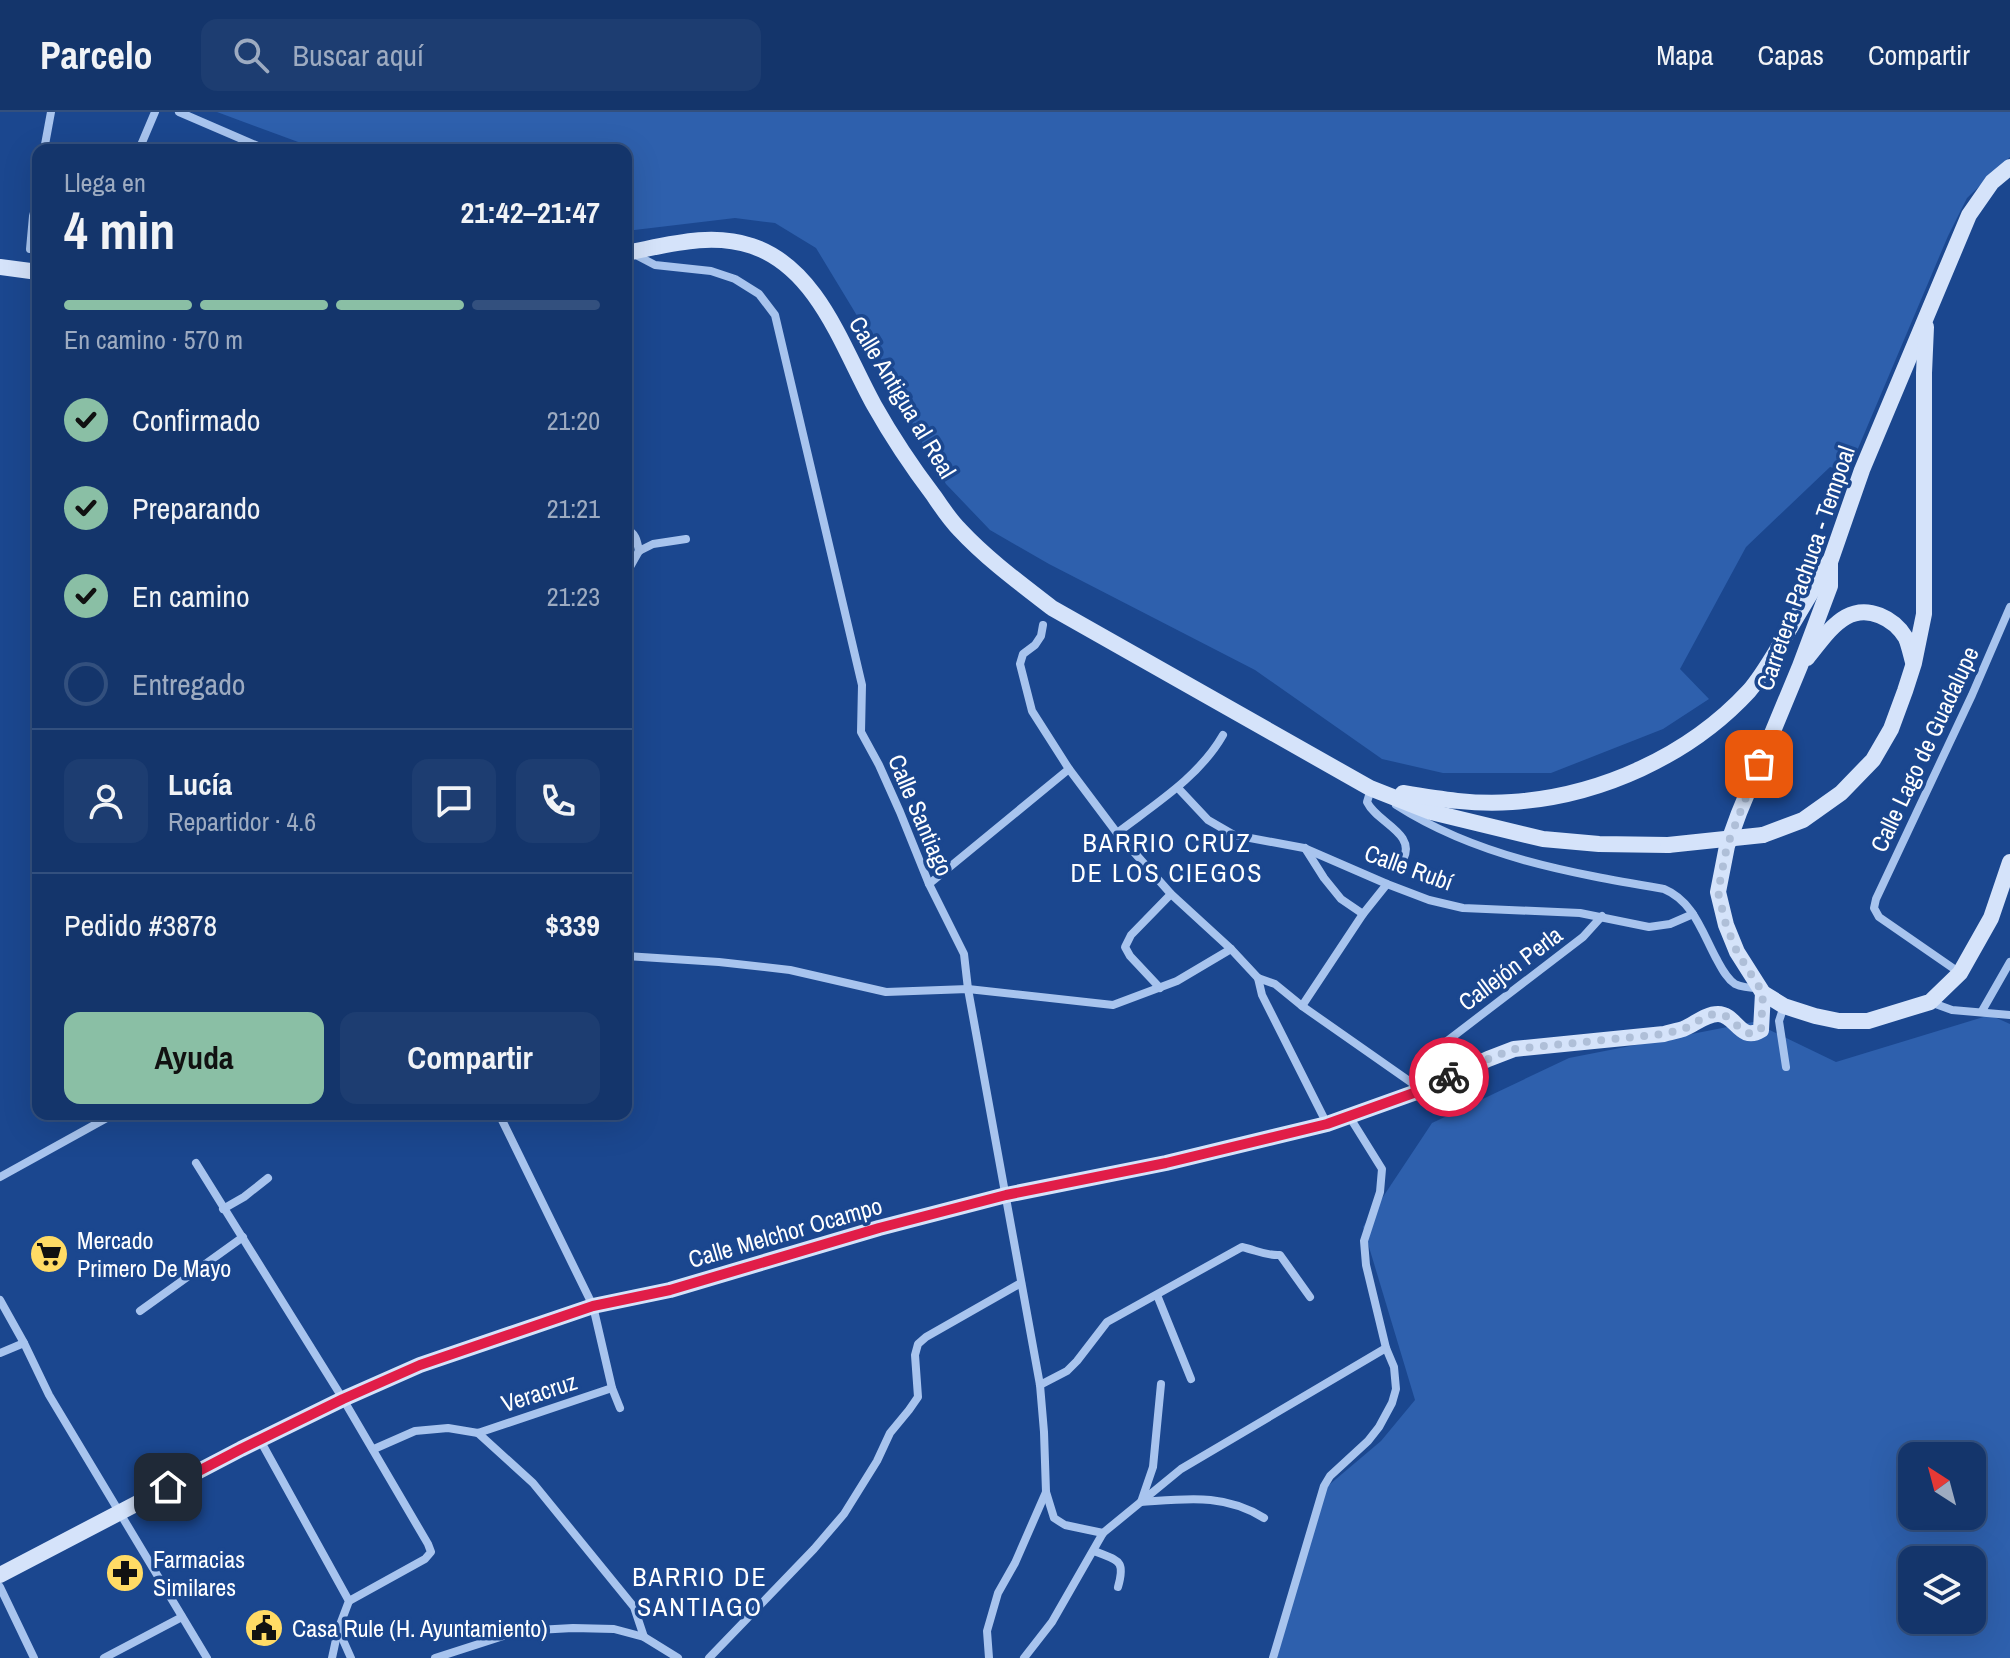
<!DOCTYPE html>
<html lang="es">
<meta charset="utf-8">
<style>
:root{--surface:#14356b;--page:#1d3d71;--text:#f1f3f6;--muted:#9dabc1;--line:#33507e;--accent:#8abfa5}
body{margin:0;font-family:"Archivo Narrow",sans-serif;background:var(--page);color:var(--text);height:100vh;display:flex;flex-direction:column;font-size:30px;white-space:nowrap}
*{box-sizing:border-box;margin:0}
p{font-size:26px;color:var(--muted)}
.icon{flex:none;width:44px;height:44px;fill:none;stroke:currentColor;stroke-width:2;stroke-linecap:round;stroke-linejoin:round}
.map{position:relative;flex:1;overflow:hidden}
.panel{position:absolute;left:32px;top:32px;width:600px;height:976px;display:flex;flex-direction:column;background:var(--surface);border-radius:16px;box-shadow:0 8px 32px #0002,0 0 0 2px var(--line)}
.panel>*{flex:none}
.needle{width:52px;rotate:324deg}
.buttons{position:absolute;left:1898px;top:1330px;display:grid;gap:16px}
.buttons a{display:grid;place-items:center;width:88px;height:88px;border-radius:16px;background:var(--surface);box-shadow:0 8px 32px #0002,0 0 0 2px var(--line);font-size:40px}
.pin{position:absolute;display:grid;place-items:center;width:68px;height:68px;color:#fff;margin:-34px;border-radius:16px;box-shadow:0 4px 12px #0006}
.courier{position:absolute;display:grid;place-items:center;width:80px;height:80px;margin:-40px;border:6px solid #e11d48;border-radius:50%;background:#fff;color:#222;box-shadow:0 2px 10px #0007}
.headline em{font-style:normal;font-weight:800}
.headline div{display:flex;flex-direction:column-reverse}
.headline{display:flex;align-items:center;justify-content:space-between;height:136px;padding:0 32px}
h1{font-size:52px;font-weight:800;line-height:60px}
.bar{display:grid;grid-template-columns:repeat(4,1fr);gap:12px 8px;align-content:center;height:96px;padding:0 32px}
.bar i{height:10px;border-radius:6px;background:var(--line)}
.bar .on{background:var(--accent)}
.bar p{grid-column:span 4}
.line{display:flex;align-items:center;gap:20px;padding:0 32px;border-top:2px solid var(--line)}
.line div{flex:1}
.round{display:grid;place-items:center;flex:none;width:84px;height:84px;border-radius:16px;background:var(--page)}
ol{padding:0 32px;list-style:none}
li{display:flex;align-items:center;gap:24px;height:88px}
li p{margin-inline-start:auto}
li .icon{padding:8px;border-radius:50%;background:var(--accent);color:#111;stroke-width:4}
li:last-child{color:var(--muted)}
li i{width:44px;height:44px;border:4px solid var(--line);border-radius:50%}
.primary-button{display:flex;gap:16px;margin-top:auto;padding:16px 32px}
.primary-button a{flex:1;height:92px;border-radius:16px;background:var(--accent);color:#111;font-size:32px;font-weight:800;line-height:92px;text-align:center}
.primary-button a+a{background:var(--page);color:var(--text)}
header{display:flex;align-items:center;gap:48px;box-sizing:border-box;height:112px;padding:0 40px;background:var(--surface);border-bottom:2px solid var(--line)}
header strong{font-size:38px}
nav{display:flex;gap:44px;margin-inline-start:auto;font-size:28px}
.search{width:560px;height:72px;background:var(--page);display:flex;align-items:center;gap:20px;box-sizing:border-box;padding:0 28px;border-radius:16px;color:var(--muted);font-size:30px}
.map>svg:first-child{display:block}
.green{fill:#2e60ad;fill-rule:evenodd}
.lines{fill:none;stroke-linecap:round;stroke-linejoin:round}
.street{stroke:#a8c4ee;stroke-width:8}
.secondary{stroke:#d5e3fa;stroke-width:16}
.secondary-bridge{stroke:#d5e3fa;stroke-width:16}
.done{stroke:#afbfd8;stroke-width:8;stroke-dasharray:0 14.4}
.route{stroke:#e11d48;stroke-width:10}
.labels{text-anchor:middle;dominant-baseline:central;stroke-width:7;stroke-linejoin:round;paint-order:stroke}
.street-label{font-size:24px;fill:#fff;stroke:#1b478f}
.poi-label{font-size:24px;fill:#fff;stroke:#1b478f;text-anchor:start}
.neighbourhood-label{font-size:26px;letter-spacing:2px;fill:#fff;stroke:#1b478f}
</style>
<header>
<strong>Parcelo</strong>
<div class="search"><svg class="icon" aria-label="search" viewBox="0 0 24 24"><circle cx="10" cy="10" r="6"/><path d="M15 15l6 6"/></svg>Buscar aquí</div>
<nav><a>Mapa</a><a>Capas</a><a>Compartir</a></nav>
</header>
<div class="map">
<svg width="2010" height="1546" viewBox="0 0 2010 1546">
<rect width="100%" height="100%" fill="#1b478f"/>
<g class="green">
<polygon points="217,0 2010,0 2010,45 1967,86 1948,124 1848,360 1830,355 1746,435 1680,557 1709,587 1663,617 1551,661 1443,661 1382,647 1255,558 1049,452 990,418 946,372 896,285 876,235 816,136 775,111 735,106 626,119 626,38 320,38"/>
<path d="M 1990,903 L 2010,912 L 2010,1546 L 1277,1546 L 1323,1378 L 1381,1329 L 1415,1288 L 1363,1115 L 1432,1011 L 1569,946 L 1753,910 L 1836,950 ZM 1912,1344 L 1972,1344 L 1972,1404 L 1912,1404 ZM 1912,1448 L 1972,1448 L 1972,1508 L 1912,1508 Z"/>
</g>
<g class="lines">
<g class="street">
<polyline points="179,0 267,38"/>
<polyline points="141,33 155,0"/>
<polyline points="44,38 51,0"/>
<polyline points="30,137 33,104 38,86"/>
<polyline points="634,142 655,153 711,159 735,167 759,182 775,203 862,573 861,620 879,653 900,700 929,772 964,842 968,877 1040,1273 1044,1320 1046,1380 1015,1451 998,1481 987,1519 989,1546"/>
<path d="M 626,417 C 636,421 637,429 639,439"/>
<polyline points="639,439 653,432 686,427"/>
<polyline points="626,462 639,439"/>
<polyline points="1043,513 1041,524 1035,533 1023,542 1020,552 1032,599 1069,657 1117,721 1171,782 1231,837 1258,866 1275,872 1302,894 1422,978"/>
<polyline points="1178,676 1208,708 1234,723 1304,736 1387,772 1429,788 1463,796 1580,801 1649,815 1670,812 1693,802"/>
<path d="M 1371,677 L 1367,690 C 1377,711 1417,721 1403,748"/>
<path d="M 1396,693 C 1477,745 1571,761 1664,777 C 1693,789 1702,820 1716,846 C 1721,855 1726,866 1735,872 C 1743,876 1752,876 1760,876"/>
<path d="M 1117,721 C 1155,692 1199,665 1223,623"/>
<polyline points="1305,736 1324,766 1341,787 1363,802"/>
<polyline points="929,772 1069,657"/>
<polyline points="626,844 719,850 790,858 886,880 968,877 1113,893 1177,869 1231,837"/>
<polyline points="1960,861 1879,805 1874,796 1876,787 1972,583 2010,495"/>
<polyline points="1258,866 1262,883 1327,1012"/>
<polyline points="1160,876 1130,844 1125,835 1131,823 1171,782"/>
<polyline points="1930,890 1952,898 2010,903"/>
<polyline points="1302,894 1363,802 1387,772"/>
<polyline points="1784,894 1779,909 1786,955"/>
<polyline points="1982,899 2010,850"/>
<polyline points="1438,936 1583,825 1602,804"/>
<polyline points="499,1002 593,1194 612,1276 620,1296"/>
<polyline points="196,1051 343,1287 428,1432 431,1440 425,1447 349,1489"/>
<polyline points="0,1065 114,1002"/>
<polyline points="223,1097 244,1085 268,1066"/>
<polyline points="1157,1183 1191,1267"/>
<polyline points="0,1188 24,1231 49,1283 207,1546"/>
<polyline points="140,1199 243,1125"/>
<polyline points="0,1241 24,1231"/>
<path d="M 1161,1272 L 1153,1355 L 1141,1390 C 1186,1387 1224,1381 1264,1406"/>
<path d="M 1040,1273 L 1067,1259 L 1077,1249 L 1107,1210 L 1242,1135 C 1256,1138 1266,1144 1280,1143 L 1310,1185"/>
<polyline points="478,1321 533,1371 634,1495 644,1525"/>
<polyline points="260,1328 349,1489 338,1518 332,1546"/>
<polyline points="374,1337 415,1319 448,1316 478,1321 612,1276"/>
<polyline points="1046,1380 1054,1406 1065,1413 1103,1421"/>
<path d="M 1094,1439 C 1118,1449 1126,1447 1118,1475"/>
<polyline points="0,1475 34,1546"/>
<polyline points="339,1519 351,1546"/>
<polyline points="104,1546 182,1505"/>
<polyline points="435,1546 519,1519 573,1516 614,1517 644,1525 678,1546"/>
<polyline points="709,1546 814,1437 844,1402 877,1349 890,1321 909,1298 918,1285 915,1243 918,1232 926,1225 1021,1171"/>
<polyline points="1024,1546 1052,1510 1103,1421 1181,1357 1386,1236"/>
<polyline points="1273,1546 1324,1374 1330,1364 1368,1329 1379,1315 1392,1291 1396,1277 1394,1255 1386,1236 1366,1153 1364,1129 1380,1080 1382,1057 1349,1004"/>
</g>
<g class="secondary">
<polyline points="2010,55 1992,70 1969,103 1862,358 1830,450 1830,474 1800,554 1739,701 1727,734 1718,780 1726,813 1737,840 1763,881 1784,894 1815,904 1839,909 1868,909 1930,890 1960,861 1991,806 2010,750"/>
<path d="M 626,141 C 668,133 710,120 752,134 C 818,156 843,237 874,293 C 892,325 912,355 934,384 C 942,396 950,408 960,418 C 987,447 1021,472 1052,496 L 1370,676 L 1431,700 L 1543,727 L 1599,732 L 1668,733"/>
<polyline points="0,155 38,160"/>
<path d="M 1807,546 C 1818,533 1830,514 1846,505 C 1868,493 1894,506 1906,526 C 1909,533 1911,543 1913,550"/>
<path d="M 1403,681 C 1439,687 1475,693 1512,690 C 1600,684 1689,644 1749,579 C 1762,564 1772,546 1783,528 C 1798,502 1814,476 1829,450"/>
<polyline points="1763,723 1803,708 1841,681 1873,648 1891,617 1905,579 1914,551 1924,502 1924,261 1926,215"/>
<path d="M 0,1463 L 241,1337 L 343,1287 L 420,1253 L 593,1194 L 670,1178 L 879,1116 L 1006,1083 L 1166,1051 L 1327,1012 L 1422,978 L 1488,947 L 1514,937 L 1664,922 C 1670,920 1677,919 1683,917 C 1694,913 1705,902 1718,902 C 1736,902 1740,931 1761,918 L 1763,881"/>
</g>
<polyline class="secondary-bridge" points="1668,733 1763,723"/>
</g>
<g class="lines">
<path class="done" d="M 1449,965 L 1488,947 L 1514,937 L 1664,922 C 1670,920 1677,919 1683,917 C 1694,913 1705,902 1717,902 C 1736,902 1741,931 1761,918 L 1763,881 L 1737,840 L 1726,813 L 1718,780 L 1727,734 L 1759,652"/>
<polyline class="route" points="168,1375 241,1337 343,1287 420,1253 593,1194 670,1178 879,1116 1006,1083 1166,1051 1327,1012 1422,978 1449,965"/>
</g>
<defs>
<symbol id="supermarket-disc" viewBox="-11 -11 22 22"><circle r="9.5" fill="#ffdb65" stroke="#1b478f"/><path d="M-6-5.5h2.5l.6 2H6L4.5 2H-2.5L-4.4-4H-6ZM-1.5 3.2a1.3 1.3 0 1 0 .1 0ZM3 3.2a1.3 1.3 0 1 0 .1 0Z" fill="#111"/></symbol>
<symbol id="pharmacy-disc" viewBox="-11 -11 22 22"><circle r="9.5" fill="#ffdb65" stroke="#1b478f"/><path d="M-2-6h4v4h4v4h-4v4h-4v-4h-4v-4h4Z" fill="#111"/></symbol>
<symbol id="civic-disc" viewBox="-11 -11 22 22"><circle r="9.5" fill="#ffdb65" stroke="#1b478f"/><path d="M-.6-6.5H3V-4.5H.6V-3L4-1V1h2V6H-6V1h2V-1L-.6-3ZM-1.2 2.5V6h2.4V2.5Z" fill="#111"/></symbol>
</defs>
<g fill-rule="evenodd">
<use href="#supermarket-disc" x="27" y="1120" width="44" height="44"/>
<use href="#pharmacy-disc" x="103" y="1439" width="44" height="44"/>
<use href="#civic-disc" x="242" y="1494" width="44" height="44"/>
</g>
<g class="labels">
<g class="street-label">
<text transform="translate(903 285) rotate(59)">Calle Antigua al Real</text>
<text transform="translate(1805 456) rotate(-71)">Carretera Pachuca - Tempoal</text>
<text transform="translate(1924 637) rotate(-65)">Calle Lago de Guadalupe</text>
<text transform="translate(921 703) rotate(67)">Calle Santiago</text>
<text transform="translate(1409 755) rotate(20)">Calle Rubí</text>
<text transform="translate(1510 856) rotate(-37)">Callejón Perla</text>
<text transform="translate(785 1120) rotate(-16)">Calle Melchor Ocampo</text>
<text transform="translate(539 1280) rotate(-18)">Veracruz</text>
</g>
<g class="poi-label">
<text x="77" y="1128">Mercado<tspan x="77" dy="28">Primero De Mayo</tspan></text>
<text x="153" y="1447">Farmacias<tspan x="153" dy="28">Similares</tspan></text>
<text x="292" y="1516">Casa Rule (H. Ayuntamiento)</text>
</g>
<g class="neighbourhood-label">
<text x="1167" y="730">BARRIO CRUZ<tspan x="1167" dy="30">DE LOS CIEGOS</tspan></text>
<text x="700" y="1464">BARRIO DE<tspan x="700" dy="30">SANTIAGO</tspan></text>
</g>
</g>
</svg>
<div class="buttons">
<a><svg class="needle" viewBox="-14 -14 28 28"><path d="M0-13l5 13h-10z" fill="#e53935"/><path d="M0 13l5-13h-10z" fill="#9dabc1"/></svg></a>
<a><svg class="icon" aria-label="layers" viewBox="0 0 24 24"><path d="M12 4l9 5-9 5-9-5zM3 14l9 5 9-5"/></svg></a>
</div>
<div class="pin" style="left:1759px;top:652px;background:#ea580c"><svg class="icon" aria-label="bag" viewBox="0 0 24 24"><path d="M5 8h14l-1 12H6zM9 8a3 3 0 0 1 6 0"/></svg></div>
<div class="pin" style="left:168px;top:1375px;background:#1f2937"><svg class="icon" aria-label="home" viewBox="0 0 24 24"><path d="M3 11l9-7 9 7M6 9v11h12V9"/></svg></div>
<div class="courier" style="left:1449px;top:965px"><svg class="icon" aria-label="bike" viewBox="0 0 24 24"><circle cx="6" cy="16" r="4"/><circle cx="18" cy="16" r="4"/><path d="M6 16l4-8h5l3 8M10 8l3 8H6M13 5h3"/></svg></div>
<section class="panel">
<div class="headline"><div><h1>4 min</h1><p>Llega en</p></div><em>21:42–21:47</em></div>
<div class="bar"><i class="on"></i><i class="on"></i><i class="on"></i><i></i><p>En camino · 570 m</p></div>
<ol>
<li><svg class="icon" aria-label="check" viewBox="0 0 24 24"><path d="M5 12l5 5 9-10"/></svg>Confirmado<p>21:20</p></li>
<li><svg class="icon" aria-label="check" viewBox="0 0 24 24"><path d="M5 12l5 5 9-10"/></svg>Preparando<p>21:21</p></li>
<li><svg class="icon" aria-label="check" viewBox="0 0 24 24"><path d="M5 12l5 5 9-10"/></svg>En camino<p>21:23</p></li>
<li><i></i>Entregado</li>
</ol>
<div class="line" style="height:144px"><a class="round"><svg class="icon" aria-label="person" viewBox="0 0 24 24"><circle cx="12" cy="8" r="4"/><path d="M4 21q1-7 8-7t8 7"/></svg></a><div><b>Lucía</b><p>Repartidor · 4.6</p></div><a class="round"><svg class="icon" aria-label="chat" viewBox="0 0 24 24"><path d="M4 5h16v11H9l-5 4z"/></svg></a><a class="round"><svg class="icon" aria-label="phone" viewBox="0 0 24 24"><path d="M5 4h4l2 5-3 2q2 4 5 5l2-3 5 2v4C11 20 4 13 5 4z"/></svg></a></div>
<div class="line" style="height:104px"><div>Pedido #3878</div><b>$339</b></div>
<div class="primary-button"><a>Ayuda</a><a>Compartir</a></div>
</section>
</div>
